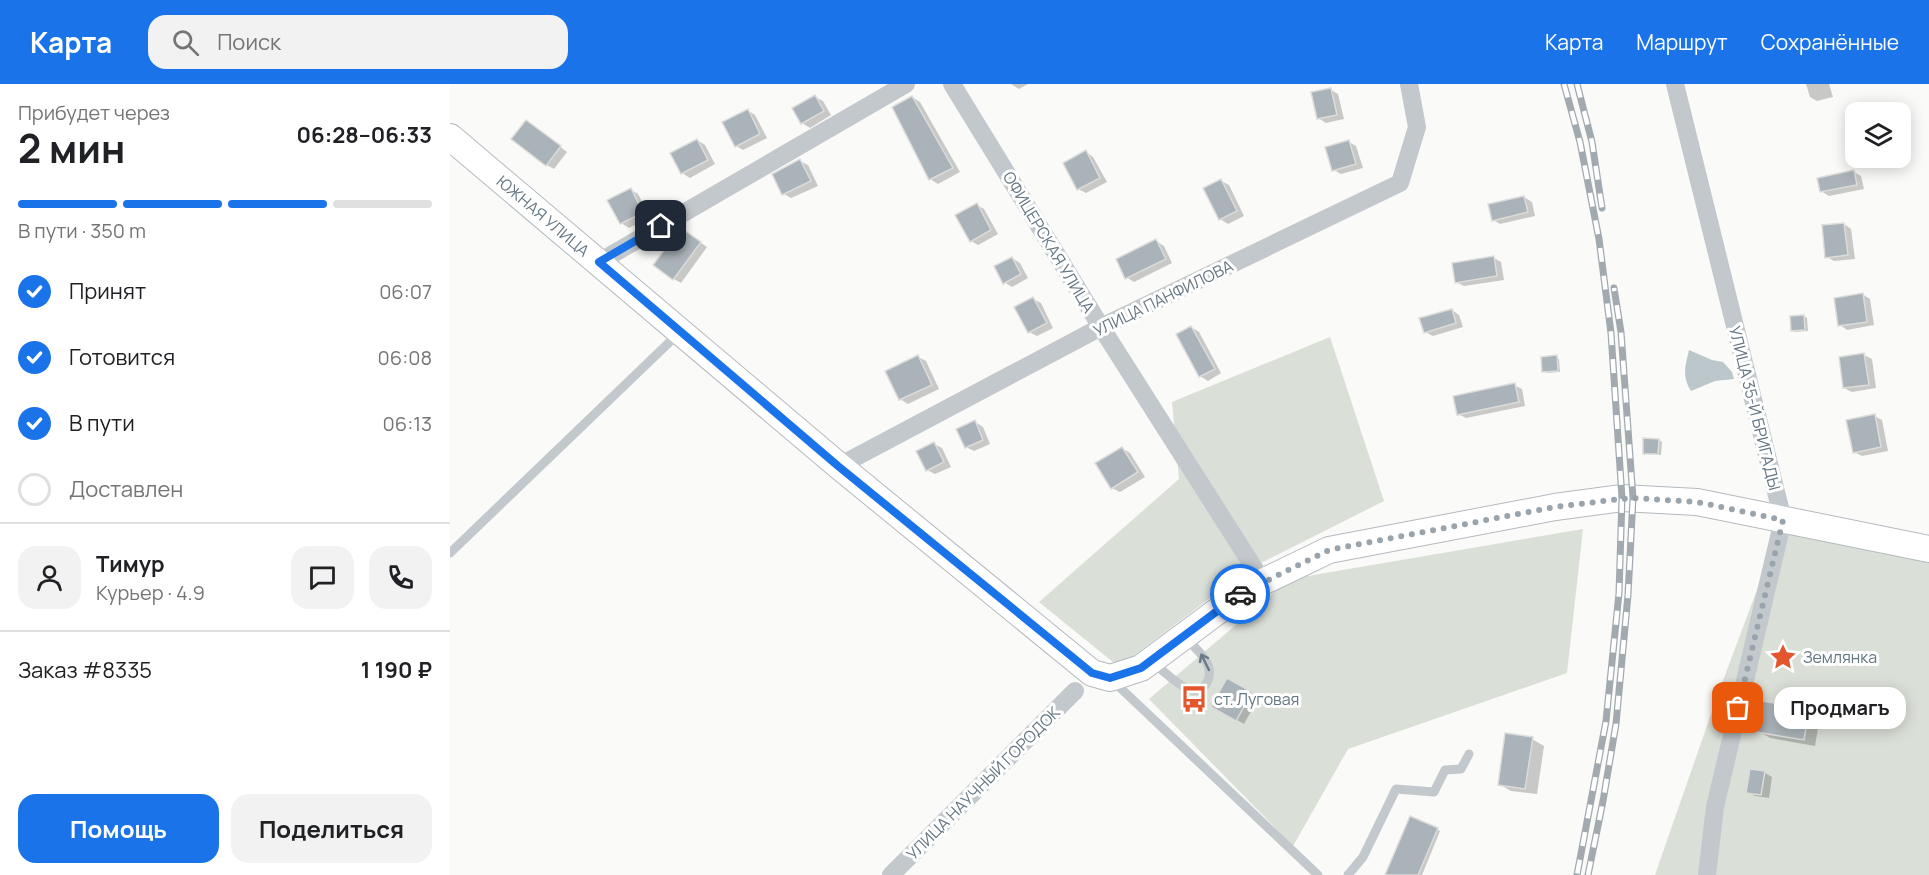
<!DOCTYPE html>
<html lang="ru">
<meta charset="utf-8">
<style>
:root{--surface:#fff;--page:#f2f2f2;--text:#202124;--muted:#757577;--line:#e0e0e0;--accent:#1a73e8}
body{margin:0;font-family:Manrope,sans-serif;background:var(--page);color:var(--text);height:100vh;display:flex;flex-direction:column;font-size:22px;white-space:nowrap}
*{box-sizing:border-box;margin:0}
p{font-size:20px;color:var(--muted)}
.icon{flex:none;width:33px;height:33px;fill:none;stroke:currentColor;stroke-width:2;stroke-linecap:round;stroke-linejoin:round}
.map{position:relative;flex:1;overflow:hidden}
.drawer{display:flex;flex-direction:column;background:var(--surface);width:450px}
.drawer>*{flex:none}
.controls{position:absolute;left:1395px;top:18px;display:grid;gap:12px}
.controls a{display:grid;place-items:center;width:66px;height:66px;border-radius:12px;background:var(--surface);box-shadow:0 3px 15px #0003;font-size:30px}
.pin{position:absolute;display:grid;place-items:center;width:51px;height:51px;color:#fff;margin:-26px;border-radius:12px;box-shadow:0 3px 9px #0006}
.courier{position:absolute;display:grid;place-items:center;width:60px;height:60px;margin:-30px;border:4px solid #1a73e8;border-radius:50%;background:#fff;color:#222;box-shadow:0 2px 8px #0007}
.bubble{position:absolute;height:42px;border-radius:18px;background:var(--surface);box-shadow:0 3px 15px #0003;font-size:20px;font-weight:700;line-height:42px;text-align:center}
.head em{font-style:normal;font-weight:700}
.head div{display:flex;flex-direction:column-reverse}
.head{display:flex;align-items:center;justify-content:space-between;height:102px;padding:0 18px}
h1{font-size:39px;font-weight:700;line-height:45px}
.bar{display:grid;grid-template-columns:repeat(4,1fr);gap:9px 6px;align-content:center;height:72px;padding:0 18px}
.bar i{height:8px;border-radius:4px;background:var(--line)}
.bar .current{background:var(--accent)}
.bar p{grid-column:span 4}
.line{display:flex;align-items:center;gap:15px;padding:0 18px;border-top:2px solid var(--line)}
.line div{flex:1}
.round{display:grid;place-items:center;flex:none;width:63px;height:63px;border-radius:18px;background:var(--page)}
ol{padding:0 18px;list-style:none}
li{display:flex;align-items:center;gap:18px;height:66px}
li p{margin-inline-start:auto}
li .icon{padding:6px;border-radius:50%;background:var(--accent);color:#fff;stroke-width:4}
li:last-child{color:var(--muted)}
li i{width:33px;height:33px;border:3px solid var(--line);border-radius:50%}
.action{display:flex;gap:12px;margin-top:auto;padding:12px 18px}
.action a{flex:1;height:69px;border-radius:18px;background:var(--accent);color:#fff;font-size:24px;font-weight:700;line-height:69px;text-align:center}
.action a+a{background:var(--page);color:var(--text)}
header{display:flex;align-items:center;gap:36px;box-sizing:border-box;height:84px;padding:0 30px;background:var(--accent);color:#fff}
header strong{font-size:28px}
nav{display:flex;gap:33px;margin-inline-start:auto;font-size:21px}
.search{width:420px;height:54px;background:var(--page);display:flex;align-items:center;gap:15px;box-sizing:border-box;padding:0 21px;border-radius:18px;color:var(--muted);font-size:22px}
main{display:flex;flex:1;min-height:0}
.map>svg:first-child{display:block}
.green{fill:#dadfd7}
.water{fill:#bbc7cb}
.shadow{fill:#0003}
.building{fill:#aab3b9;stroke:#dcdcda;stroke-width:1.5}
.lines{fill:none;stroke-linecap:round;stroke-linejoin:round}
.secondary-casing{stroke:#b3babf;stroke-width:28}
.lane{stroke:#c3c8cc;stroke-width:9}
.street{stroke:#c3c8cc;stroke-width:18}
.secondary{stroke:#fff;stroke-width:26}
.rail-casing{stroke:#a2aab0;stroke-width:7}
.rail{stroke:#fff;stroke-width:4.5;stroke-dasharray:14;stroke-linecap:butt}
.oneway{stroke:#6a7a87}
.done{stroke:#99a4ac;stroke-width:6;stroke-dasharray:0 10.8}
.route{stroke:#1a73e8;stroke-width:8}
.labels{text-anchor:middle;dominant-baseline:central;stroke-width:6;stroke-linejoin:round;paint-order:stroke}
.street-label{font-size:16px;fill:#657683;stroke:#fff}
.poi-label{font-size:16px;fill:#657683;stroke:#fff;text-anchor:start}
</style>
<header>
<strong>Карта</strong>
<div class="search"><svg class="icon" aria-label="search" viewBox="0 0 24 24"><circle cx="10" cy="10" r="6"/><path d="M15 15l6 6"/></svg>Поиск</div>
<nav><a>Карта</a><a>Маршрут</a><a>Сохранённые</a></nav>
</header>
<main>
<section class="drawer">
<div class="head"><div><h1>2 мин</h1><p>Прибудет через</p></div><em>06:28–06:33</em></div>
<div class="bar"><i class="current"></i><i class="current"></i><i class="current"></i><i></i><p>В пути · 350 m</p></div>
<ol>
<li><svg class="icon" aria-label="check" viewBox="0 0 24 24"><path d="M5 12l5 5 9-10"/></svg>Принят<p>06:07</p></li>
<li><svg class="icon" aria-label="check" viewBox="0 0 24 24"><path d="M5 12l5 5 9-10"/></svg>Готовится<p>06:08</p></li>
<li><svg class="icon" aria-label="check" viewBox="0 0 24 24"><path d="M5 12l5 5 9-10"/></svg>В пути<p>06:13</p></li>
<li><i></i>Доставлен</li>
</ol>
<div class="line" style="height:108px"><a class="round"><svg class="icon" aria-label="person" viewBox="0 0 24 24"><circle cx="12" cy="8" r="4"/><path d="M4 21q1-7 8-7t8 7"/></svg></a><div><b>Тимур</b><p>Курьер · 4.9</p></div><a class="round"><svg class="icon" aria-label="chat" viewBox="0 0 24 24"><path d="M4 5h16v11H9l-5 4z"/></svg></a><a class="round"><svg class="icon" aria-label="phone" viewBox="0 0 24 24"><path d="M5 4h4l2 5-3 2q2 4 5 5l2-3 5 2v4C11 20 4 13 5 4z"/></svg></a></div>
<div class="line" style="height:78px"><div>Заказ #8335</div><b>1 190 ₽</b></div>
<div class="action"><a>Помощь</a><a>Поделиться</a></div>
</section>
<div class="map">
<svg width="1479" height="791" viewBox="0 0 1479 791">
<rect width="100%" height="100%" fill="#fafaf8"/>
<g class="green">
<polygon points="880,253 934,417 797,486 669,583 589,518 729,395 722,318"/>
<polygon points="1333,436 1479,465 1479,791 1205,791 1268,610"/>
<polygon points="1133,445 1117,589 898,665 843,762 699,615 840,495"/>
</g>
<path class="water" d="M 1239,266 L 1262,276 L 1273,278 L 1282,288 L 1284,295 L 1265,297 L 1241,307 C 1232,292 1235,283 1239,266 Z"/>
<g class="shadow">
<polygon points="561,0 578,0 569,5"/>
<polygon points="1356,0 1379,0 1383,13 1367,17 1360,13"/>
<polygon points="881,6 888,10 894,35 876,39 868,34"/>
<polygon points="365,13 373,17 381,31 360,44 352,39"/>
<polygon points="462,13 470,18 510,88 488,100 480,95"/>
<polygon points="297,26 305,31 317,54 293,66 286,62"/>
<polygon points="84,42 117,68 104,85 97,81"/>
<polygon points="247,56 255,61 265,80 240,94 232,89"/>
<polygon points="899,58 906,62 913,84 891,90 884,86"/>
<polygon points="636,68 643,73 657,98 636,109 628,105"/>
<polygon points="350,77 358,81 368,102 341,114 334,110"/>
<polygon points="1404,88 1411,92 1414,105 1379,112 1371,107"/>
<polygon points="771,97 779,101 794,132 778,140 770,135"/>
<polygon points="181,106 188,110 200,133 179,144 171,139"/>
<polygon points="1074,113 1082,118 1085,132 1050,140 1043,136"/>
<polygon points="527,121 534,125 548,150 528,161 521,157"/>
<polygon points="1394,140 1401,145 1405,175 1384,177 1377,173"/>
<polygon points="238,150 257,163 231,199 224,195"/>
<polygon points="706,157 714,162 722,179 684,198 676,193"/>
<polygon points="562,174 570,179 578,194 562,203 554,198"/>
<polygon points="1044,174 1051,178 1054,196 1014,202 1006,198"/>
<polygon points="1412,210 1420,215 1424,241 1397,246 1390,241"/>
<polygon points="583,215 591,219 603,244 587,252 579,248"/>
<polygon points="1002,226 1009,231 1013,243 983,252 975,248"/>
<polygon points="1354,232 1357,234 1358,247 1345,248 1342,246"/>
<polygon points="741,243 749,248 771,289 758,297 750,292 728,250"/>
<polygon points="1414,271 1422,275 1426,304 1402,308 1394,304"/>
<polygon points="468,273 476,277 489,305 458,320 450,315"/>
<polygon points="1106,273 1109,275 1110,288 1097,289 1094,287"/>
<polygon points="1064,301 1072,305 1075,322 1016,334 1008,330"/>
<polygon points="1424,332 1432,336 1438,367 1412,372 1404,368"/>
<polygon points="525,338 533,343 540,360 524,367 516,363"/>
<polygon points="1209,356 1212,358 1211,371 1194,369"/>
<polygon points="484,360 492,364 501,383 485,390 477,386"/>
<polygon points="672,364 680,369 695,393 670,408 662,404"/>
<polygon points="778,596 809,613 794,640 763,622"/>
<polygon points="1359,626 1370,633 1365,662 1320,654 1308,647"/>
<polygon points="1082,655 1094,662 1087,710 1061,707 1049,700"/>
<polygon points="1314,688 1322,693 1319,714 1305,712 1298,708"/>
<polygon points="987,745 990,747 972,791 937,791"/>
</g>
<g class="building">
<polygon points="881,4 887,31 867,35 861,8"/>
<polygon points="365,11 374,27 351,40 342,24"/>
<polygon points="462,12 503,84 479,96 442,23"/>
<polygon points="298,25 310,50 285,63 272,38"/>
<polygon points="76,36 111,62 96,82 61,55"/>
<polygon points="247,55 258,76 231,90 220,69"/>
<polygon points="899,56 906,80 882,87 875,63"/>
<polygon points="636,66 650,94 627,106 613,79"/>
<polygon points="350,75 361,97 332,111 322,90"/>
<polygon points="1404,86 1407,101 1370,108 1367,94"/>
<polygon points="771,95 787,127 769,136 753,104"/>
<polygon points="181,104 193,129 170,140 157,116"/>
<polygon points="1074,112 1078,128 1042,137 1038,120"/>
<polygon points="527,119 541,146 520,158 505,131"/>
<polygon points="1394,139 1398,171 1375,174 1372,141"/>
<polygon points="231,144 251,158 223,196 203,181"/>
<polygon points="706,155 716,175 675,195 666,175"/>
<polygon points="1044,172 1047,192 1005,199 1002,179"/>
<polygon points="562,173 571,190 553,200 544,182"/>
<polygon points="1413,209 1417,238 1388,242 1384,214"/>
<polygon points="583,213 597,239 578,249 564,223"/>
<polygon points="1002,225 1006,239 974,249 969,234"/>
<polygon points="1354,231 1355,246 1341,247 1340,232"/>
<polygon points="741,242 765,285 749,293 726,250"/>
<polygon points="1414,269 1419,301 1393,304 1389,273"/>
<polygon points="468,271 482,301 449,316 435,287"/>
<polygon points="1107,271 1108,287 1092,288 1091,273"/>
<polygon points="1065,299 1069,318 1007,331 1003,312"/>
<polygon points="1425,330 1431,363 1403,369 1396,336"/>
<polygon points="525,336 533,356 515,364 506,345"/>
<polygon points="1193,354 1209,355 1208,370 1193,370"/>
<polygon points="484,358 494,378 476,387 466,367"/>
<polygon points="672,363 688,388 661,405 645,379"/>
<polygon points="777,594 802,608 786,637 761,623"/>
<polygon points="1312,617 1359,625 1354,656 1306,648"/>
<polygon points="1055,649 1083,653 1075,705 1048,701"/>
<polygon points="1300,685 1315,687 1311,711 1296,709"/>
<polygon points="960,732 988,744 968,791 935,791"/>
</g>
<g class="lines">
<defs>
<g id="secondary">
<path id="s1" d="M 0,53 L 389,382 L 642,589 L 660,594 L 691,584 L 796,506 L 879,466 L 1105,423 L 1172,414 L 1247,418 L 1479,465"/>
</g>
</defs>
<use href="#secondary" class="secondary-casing"/>
<g class="lane">
<polyline points="0,469 229,249"/>
<path d="M 703,579 C 714,587 726,600 738,605 C 755,612 764,592 757,579 C 752,569 743,561 735,554"/>
<polyline points="662,596 868,791"/>
<polyline points="898,791 913,773 946,705 984,708 995,686 1011,685 1019,670"/>
</g>
<g class="street">
<polyline points="502,0 651,243 813,498"/>
<polyline points="1225,0 1333,436 1265,723 1257,791"/>
<polyline points="149,178 456,0"/>
<polyline points="389,382 651,243 950,99 967,43 959,0"/>
<polyline points="441,791 625,607"/>
</g>
<use href="#secondary" class="secondary"/>
<defs>
<g id="rail">
<polyline points="1114,0 1130,58 1149,155 1161,249 1172,414 1169,509 1156,637 1127,791"/>
<polyline points="1127,0 1142,58 1152,124"/>
<polyline points="1138,791 1153,717 1166,640 1178,511 1183,414 1171,248 1164,204"/>
</g>
</defs>
<use href="#rail" class="rail-casing"/>
<use href="#rail" class="rail"/>
</g>
<defs><path id="oneway-shaft" d="M-6 0H5M1.5-3L5.5 0L1.5 3" fill="none" stroke-width="1.6" stroke-linecap="round" stroke-linejoin="round" transform="scale(1.5)"/></defs>
<use class="oneway" href="#oneway-shaft" transform="translate(755 578) rotate(-116)"/>
<g class="lines">
<polyline class="done" points="790,510 879,466 1105,423 1162,416 1183,414 1247,418 1333,436 1288,624"/>
<polyline class="route" points="211,142 149,178 388,382 642,589 660,594 691,584 790,510"/>
</g>
<defs>
<symbol id="sight-bare" viewBox="-9 -9 18 18"><path d="M0-6L1.8-2.2L6-1.7L2.9 1.2L3.7 5.4L0 3.3L-3.7 5.4L-2.9 1.2L-6-1.7L-1.8-2.2Z" fill="#e4572e" stroke="#fff" stroke-width="2.5" paint-order="stroke"/></symbol>
<symbol id="bus-bare" viewBox="-9 -9 18 18"><path d="M-5-6H5V4H4V6H2V4H-2V6H-4V4H-5ZM-3.5-4V0h7V-4ZM-3.5 1.2v1.5H-2V1.2ZM2 1.2v1.5H3.5V1.2Z" fill="#e4572e" stroke="#fff" stroke-width="2.5" paint-order="stroke"/></symbol>
</defs>
<g fill-rule="evenodd">
<use href="#sight-bare" x="1314" y="554" width="38" height="38"/>
<use href="#bus-bare" x="725" y="596" width="38" height="38"/>
</g>
<g class="labels">
<g class="street-label">
<text stroke="none"><textPath href="#s1" startOffset="122">ЮЖНАЯ УЛИЦА</textPath></text>
<text transform="translate(599 158) rotate(59)">ОФИЦЕРСКАЯ УЛИЦА</text>
<text transform="translate(713 214) rotate(-26)">УЛИЦА ПАНФИЛОВА</text>
<text transform="translate(1305 324) rotate(76)">УЛИЦА 35-Й БРИГАДЫ</text>
<text transform="translate(533 699) rotate(-45)">УЛИЦА НАУЧНЫЙ ГОРОДОК</text>
</g>
<g class="poi-label">
<text x="1353" y="573">Землянка</text>
<text x="764" y="615">ст. Луговая</text>
</g>
</g>
</svg>
<div class="controls">
<a><svg class="icon" aria-label="layers" viewBox="0 0 24 24"><path d="M12 4l9 5-9 5-9-5zM3 14l9 5 9-5"/></svg></a>
</div>
<div class="pin" style="left:1288px;top:624px;background:#ea580c"><svg class="icon" aria-label="bag" viewBox="0 0 24 24"><path d="M5 8h14l-1 12H6zM9 8a3 3 0 0 1 6 0"/></svg></div>
<div class="pin" style="left:211px;top:142px;background:#1f2937"><svg class="icon" aria-label="home" viewBox="0 0 24 24"><path d="M3 11l9-7 9 7M6 9v11h12V9"/></svg></div>
<div class="courier" style="left:790px;top:510px"><svg class="icon" aria-label="car" viewBox="0 0 24 24"><path d="M5 17H2v-5l4-1 3-4h7l3 4 3 1v5h-3M9 17h6M6 11h13"/><circle cx="7" cy="17" r="2"/><circle cx="17" cy="17" r="2"/></svg></div>
<div class="bubble" style="left:1324px;top:603px;width:132px">Продмагъ</div>
</div>
</main>
